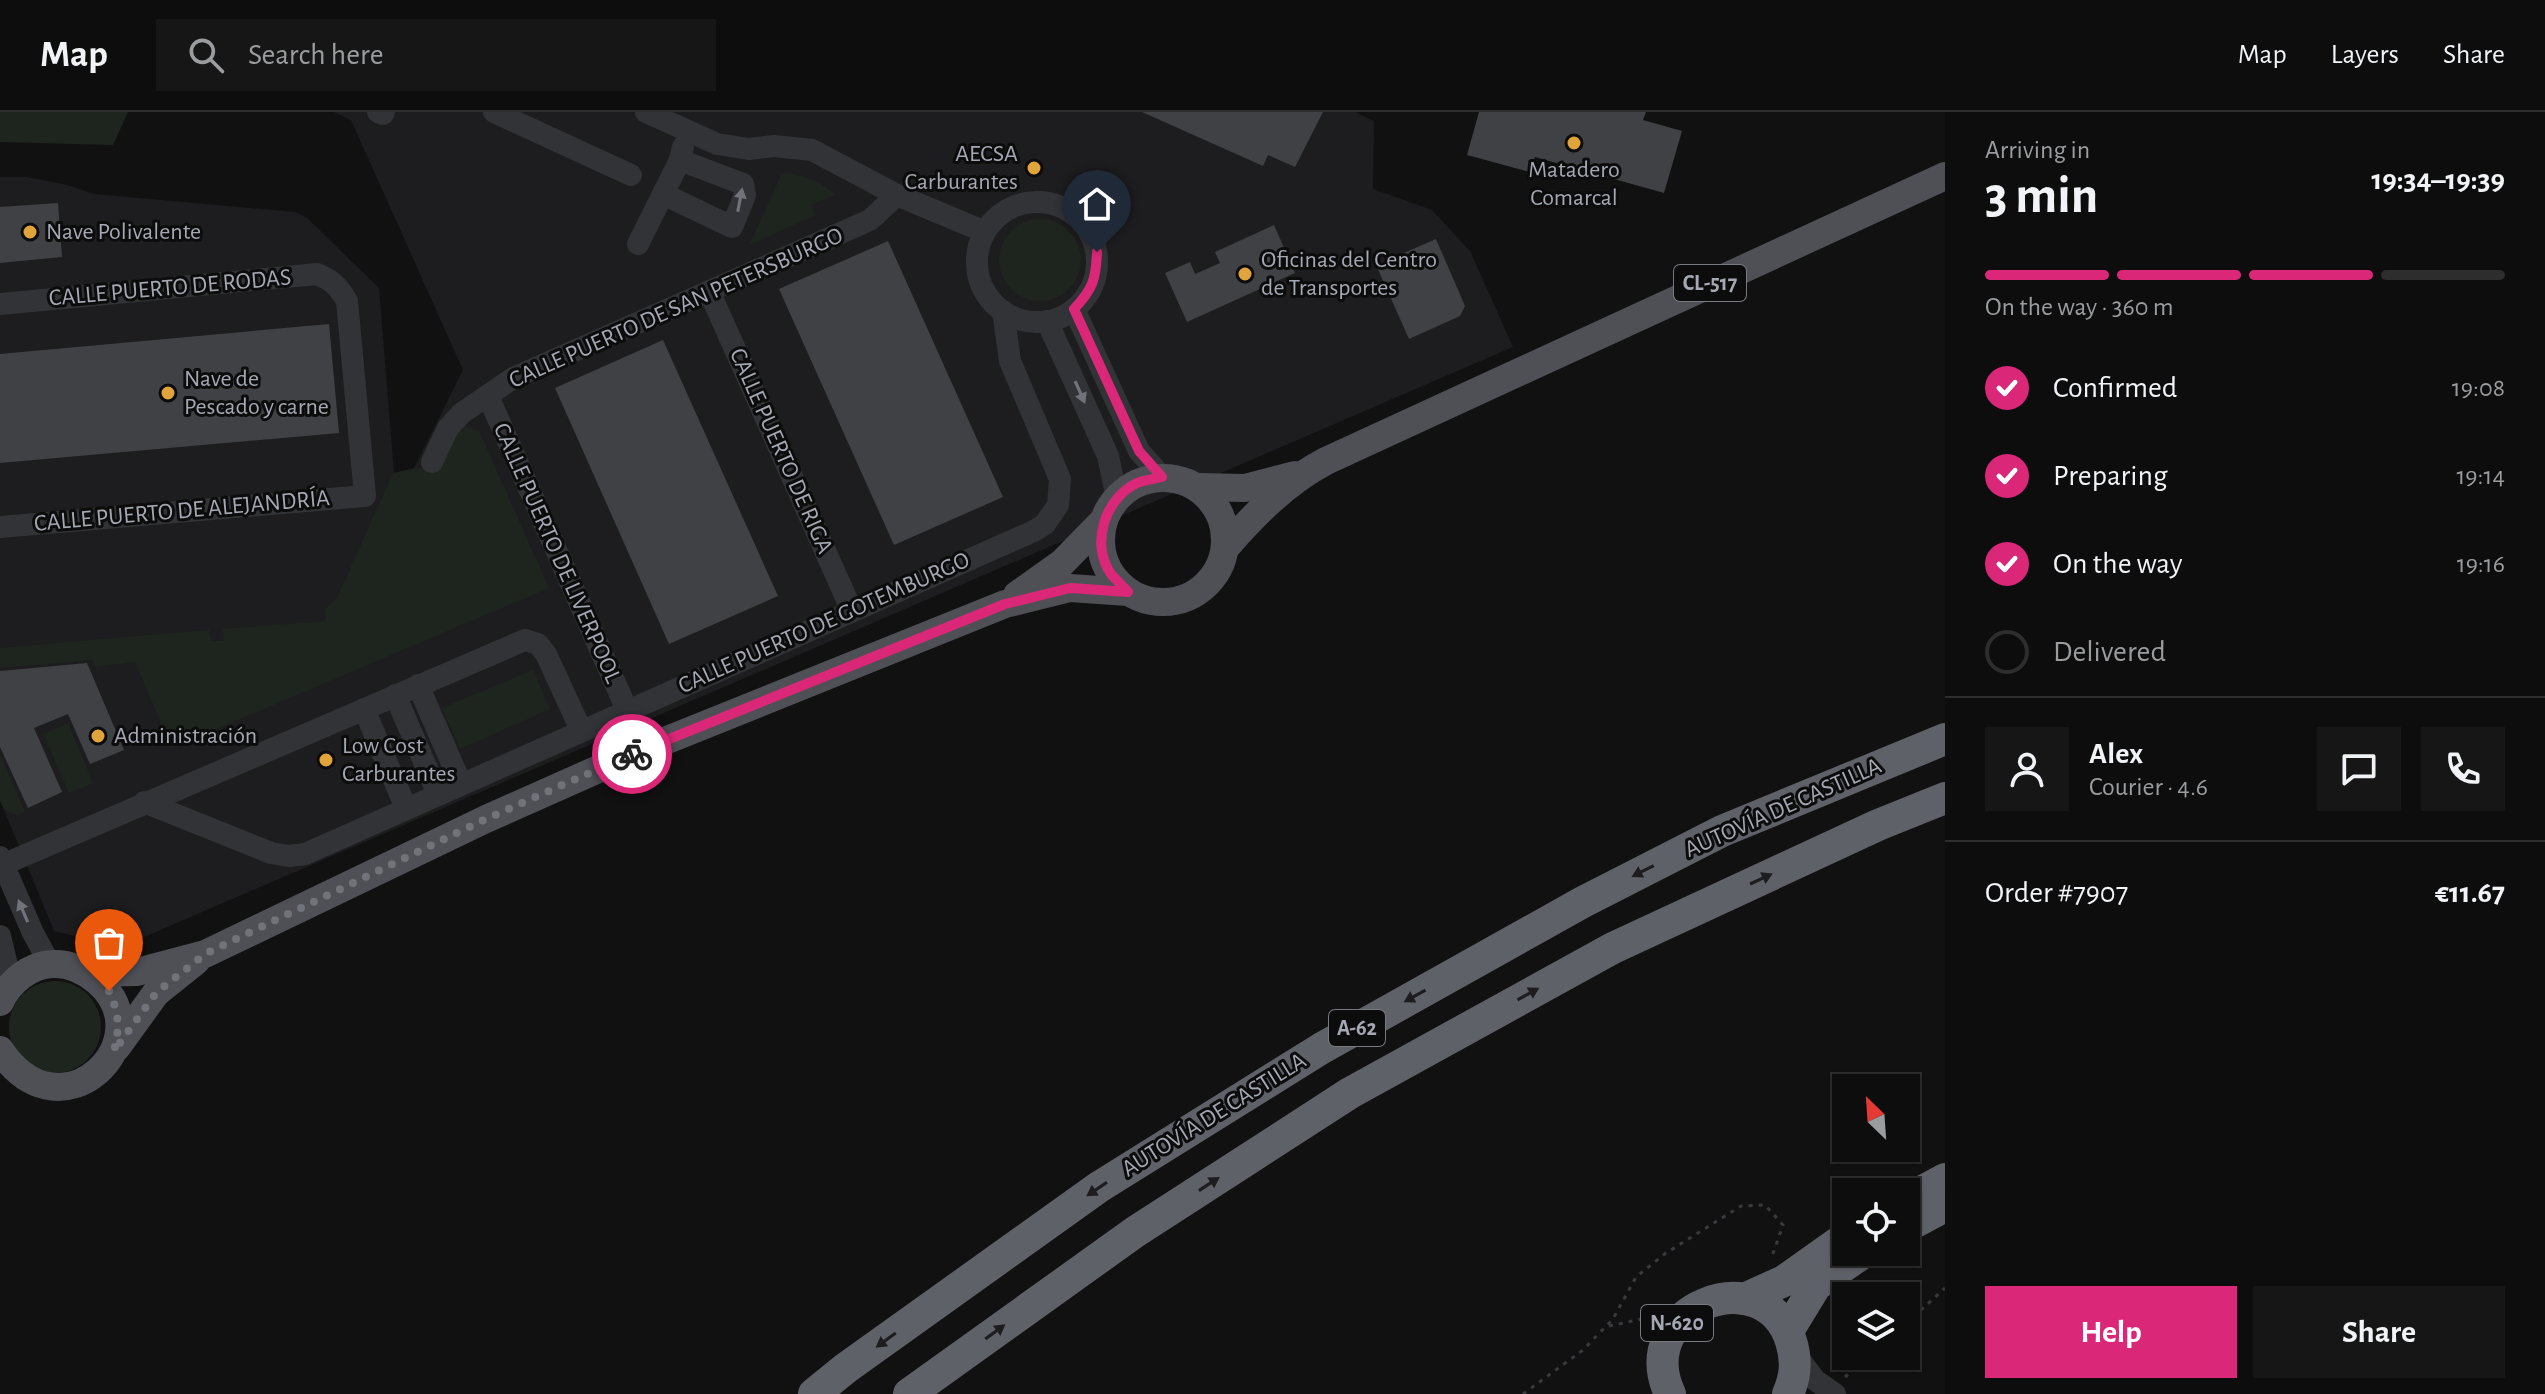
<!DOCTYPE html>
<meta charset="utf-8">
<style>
:root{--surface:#0d0d0e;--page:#161617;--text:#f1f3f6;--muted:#9a9c9e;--line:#2d2d2e;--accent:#db2777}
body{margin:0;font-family:"Alegreya Sans",sans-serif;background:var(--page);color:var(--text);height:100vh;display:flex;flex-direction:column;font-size:30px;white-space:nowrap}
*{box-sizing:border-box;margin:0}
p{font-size:26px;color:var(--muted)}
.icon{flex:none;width:44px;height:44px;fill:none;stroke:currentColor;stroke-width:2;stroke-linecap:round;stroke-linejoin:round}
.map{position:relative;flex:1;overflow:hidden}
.drawer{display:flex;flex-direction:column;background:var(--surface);width:600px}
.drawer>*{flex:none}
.needle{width:52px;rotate:335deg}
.buttons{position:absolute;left:1832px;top:962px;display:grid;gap:16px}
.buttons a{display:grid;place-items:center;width:88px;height:88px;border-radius:0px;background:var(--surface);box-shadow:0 2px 6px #0004,0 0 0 2px var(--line);font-size:40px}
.pin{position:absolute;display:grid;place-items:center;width:68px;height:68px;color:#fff;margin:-82px -34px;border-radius:50% 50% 50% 0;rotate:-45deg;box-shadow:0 0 8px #0007}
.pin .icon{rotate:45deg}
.courier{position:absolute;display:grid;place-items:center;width:80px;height:80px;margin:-40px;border:6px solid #db2777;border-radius:50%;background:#fff;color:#222;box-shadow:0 2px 10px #0007}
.summary em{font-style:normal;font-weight:600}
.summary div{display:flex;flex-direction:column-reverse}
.summary{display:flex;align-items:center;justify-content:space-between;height:136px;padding:0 40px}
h1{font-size:52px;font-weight:600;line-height:60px}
.bar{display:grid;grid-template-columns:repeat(4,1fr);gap:12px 8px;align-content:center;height:96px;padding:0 40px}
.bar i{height:10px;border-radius:6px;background:var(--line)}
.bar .current{background:var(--accent)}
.bar p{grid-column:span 4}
.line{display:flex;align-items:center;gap:20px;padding:0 40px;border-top:2px solid var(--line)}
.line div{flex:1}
.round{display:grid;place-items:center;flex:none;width:84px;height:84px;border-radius:0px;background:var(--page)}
ol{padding:0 40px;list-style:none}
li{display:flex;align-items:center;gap:24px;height:88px}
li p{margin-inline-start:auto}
li .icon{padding:8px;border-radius:50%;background:var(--accent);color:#fff;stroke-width:4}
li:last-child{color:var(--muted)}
li i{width:44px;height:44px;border:4px solid var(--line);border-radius:50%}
.button{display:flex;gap:16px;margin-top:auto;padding:16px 40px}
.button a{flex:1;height:92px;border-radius:0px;background:var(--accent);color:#fff;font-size:32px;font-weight:600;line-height:92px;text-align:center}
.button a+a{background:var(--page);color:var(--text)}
header{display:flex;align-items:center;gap:48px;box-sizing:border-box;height:112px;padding:0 40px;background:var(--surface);border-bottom:2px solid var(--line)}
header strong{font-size:38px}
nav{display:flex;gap:44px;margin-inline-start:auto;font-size:28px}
.search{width:560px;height:72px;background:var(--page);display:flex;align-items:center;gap:20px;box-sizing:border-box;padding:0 28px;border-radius:0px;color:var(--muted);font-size:30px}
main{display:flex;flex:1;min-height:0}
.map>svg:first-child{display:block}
.built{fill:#1d1d1f}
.green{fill:#1e251e}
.building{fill:#404145}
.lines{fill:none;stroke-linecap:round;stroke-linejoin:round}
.path{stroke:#393a3e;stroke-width:3;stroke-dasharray:4 6;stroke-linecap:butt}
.minor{stroke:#323337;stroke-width:22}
.major{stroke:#4f5056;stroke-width:28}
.highway{stroke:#5f6168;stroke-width:32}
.oneway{fill:#71737b}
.oneway2{fill:#1d1d1f}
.done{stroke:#71737a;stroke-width:8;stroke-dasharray:0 14.4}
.route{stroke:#db2777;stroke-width:10}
.poi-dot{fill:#e0a43b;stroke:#0c0c0d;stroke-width:3}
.labels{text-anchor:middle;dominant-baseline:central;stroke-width:6;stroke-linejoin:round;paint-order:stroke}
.shield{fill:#0c0c0d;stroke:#767980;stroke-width:2}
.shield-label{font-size:22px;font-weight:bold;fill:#a4a8b2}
.poi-label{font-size:24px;fill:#a4a8b2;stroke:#0c0c0d;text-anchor:start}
.street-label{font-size:24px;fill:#a4a8b2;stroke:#0c0c0d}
</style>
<header>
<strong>Map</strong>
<div class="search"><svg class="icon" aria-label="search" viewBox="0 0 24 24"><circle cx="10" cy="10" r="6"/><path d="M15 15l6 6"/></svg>Search here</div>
<nav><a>Map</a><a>Layers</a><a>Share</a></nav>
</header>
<main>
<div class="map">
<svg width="1945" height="1282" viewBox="0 0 1945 1282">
<rect width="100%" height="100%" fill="#111112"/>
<polygon class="built" points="334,0 1355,0 1374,9 1373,77 1432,98 1470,139 1513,235 121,835 54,819 0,688 0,65 27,65 67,73 94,82 295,100 306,105 379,176 394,361 414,356 463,258 351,8"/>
<g class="green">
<polygon points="0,0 128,0 113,33 0,30"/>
<path d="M 786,61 C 802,62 824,71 835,83 L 811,93 L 816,103 L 749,133 L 781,64 Z"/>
<circle cx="1040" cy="148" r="41"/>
<polygon points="466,315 479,319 549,476 172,636 135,550 95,555 92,548 0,556 0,536 209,518 211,529 224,529 223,517 326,509 325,498 338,484 393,361 442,352 456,323"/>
<polygon points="533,558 550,597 460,637 442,596"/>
<polygon points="68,611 93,671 69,681 43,622"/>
<polygon points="0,642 25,700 17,703 3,696 0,688"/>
<circle cx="55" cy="915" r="46"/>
</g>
<g class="building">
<polygon points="1142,0 1323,0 1295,55 1268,43 1263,54"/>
<polygon points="1479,0 1646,0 1643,8 1682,19 1664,81 1535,45 1530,60 1467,43"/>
<polygon points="58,91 62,145 0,151 0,95"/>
<polygon points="1274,113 1295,161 1187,210 1165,161 1190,150 1195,162 1220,151 1215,140"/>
<polygon points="1436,127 1465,194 1460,204 1409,227 1376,153"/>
<polygon points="888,129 1003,385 894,433 779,177"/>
<polygon points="329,212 339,321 0,351 0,242"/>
<polygon points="663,228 778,484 669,532 555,276"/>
<polygon points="87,551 124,638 90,652 68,602 34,616 62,680 28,696 0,635 0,559"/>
</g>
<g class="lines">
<g class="path">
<polyline points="1906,1212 1945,1176"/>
<polyline points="1609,1214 1647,1206 1652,1207"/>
<polyline points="1845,1265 1869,1244"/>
<polyline points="1523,1282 1583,1238 1613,1207 1636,1165 1666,1141 1741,1094 1765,1093 1783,1113 1771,1147"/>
</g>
<g class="minor">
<polyline points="378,0 383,2 384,0"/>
<polyline points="494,0 631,63"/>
<polyline points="646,0 717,32 749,37 774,34 812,38 897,83 985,120"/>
<polyline points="663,82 732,115 745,83 743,72 680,48"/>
<circle cx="1037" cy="150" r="60"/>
<polyline points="638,132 680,48 683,35"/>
<polyline points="709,179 852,499"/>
<path d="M 0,192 L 317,162 C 332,168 339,175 347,189 L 365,384 L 0,415"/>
<polyline points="1074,197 1139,339 1162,365"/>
<polyline points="1047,209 1108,344 1117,386"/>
<polyline points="488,284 627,598"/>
<polyline points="432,350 448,316 462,301 513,266 870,108 897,83"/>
<polyline points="418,573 461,672"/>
<polyline points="395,583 438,682"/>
<polyline points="364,597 406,696"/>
<polyline points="144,690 271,741 289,744 305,742 1034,419 1045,412 1058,393 1060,367 1010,249 1003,199"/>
<polyline points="0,745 33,821 50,852"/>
<polyline points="0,754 525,528 538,532 546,542 581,618"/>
<polyline points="0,824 7,853 9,875"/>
<polyline points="1796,1243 1815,1268 1835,1282"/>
</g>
<g class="major">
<circle cx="1163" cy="428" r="62"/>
<polyline points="1198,375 1245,376 1295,363"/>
<path d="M 1226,435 C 1255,402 1286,370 1326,349 L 1945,64"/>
<polyline points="1017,483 1062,451 1104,408"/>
<polyline points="87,861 137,860 205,842 486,707 630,643 1005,492 1070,476 1128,480"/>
<path d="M 0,890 C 9,870 30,853 52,852 C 70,851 84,858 97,869 C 165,926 62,1031 0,938"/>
<polyline points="117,935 156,881 196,849"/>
</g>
<g class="highway">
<polyline points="1906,1088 1945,1067"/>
<polyline points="1906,1115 1945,1094"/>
<polyline points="1744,1187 1784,1169 1846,1125"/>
<polyline points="1788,1219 1816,1173 1864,1140"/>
<polyline points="814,1282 846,1256 1099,1075 1322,936 1583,790 1722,719 1945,627"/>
<polyline points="909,1282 1135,1120 1350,981 1613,836 1878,713 1945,686"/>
<path d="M 1670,1282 C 1630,1196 1764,1145 1791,1229 C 1797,1248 1796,1264 1788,1282"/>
</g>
</g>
<defs><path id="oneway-solid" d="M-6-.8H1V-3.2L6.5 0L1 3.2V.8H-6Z" transform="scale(2)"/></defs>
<g class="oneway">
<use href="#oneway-solid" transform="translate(740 88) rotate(-79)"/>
<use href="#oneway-solid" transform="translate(1080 280) rotate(66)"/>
<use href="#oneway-solid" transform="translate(23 799) rotate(-113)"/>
</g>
<g class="oneway2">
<use href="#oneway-solid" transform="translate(1643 759) rotate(153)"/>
<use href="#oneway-solid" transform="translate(1761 767) rotate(-25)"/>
<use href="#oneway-solid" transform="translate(1528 882) rotate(-29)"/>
<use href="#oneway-solid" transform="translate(1415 884) rotate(151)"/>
<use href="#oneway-solid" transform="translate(1209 1072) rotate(-33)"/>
<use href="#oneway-solid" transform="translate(1097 1077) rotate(146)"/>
<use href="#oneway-solid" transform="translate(995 1220) rotate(-36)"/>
<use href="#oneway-solid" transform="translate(886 1228) rotate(144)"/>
</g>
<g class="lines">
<path class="done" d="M 109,879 C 119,901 120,915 114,939 L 156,881 L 205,842 L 486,707 L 632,642"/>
<path class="route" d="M 632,642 L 1005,492 L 1070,476 L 1128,480 C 1123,474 1116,468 1111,462 C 1090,432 1105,386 1137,371 C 1144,368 1154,367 1162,365 L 1139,339 L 1074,197 C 1093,177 1096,167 1097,140"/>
</g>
<g class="poi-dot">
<circle cx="1574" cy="31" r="8"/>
<circle cx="1034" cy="56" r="8"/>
<circle cx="30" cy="120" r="8"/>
<circle cx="1245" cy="162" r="8"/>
<circle cx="168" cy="281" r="8"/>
<circle cx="98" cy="624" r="8"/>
<circle cx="326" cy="648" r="8"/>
</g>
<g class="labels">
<g class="shield">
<rect x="1674" y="153" width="72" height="36" rx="6"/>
<rect x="1329" y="898" width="56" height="36" rx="6"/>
<rect x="1641" y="1193" width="72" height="36" rx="6"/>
</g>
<g class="shield-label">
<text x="1710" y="171">CL-517</text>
<text x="1357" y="916">A-62</text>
<text x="1677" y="1211">N-620</text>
</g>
<g class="poi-label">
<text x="1018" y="42" text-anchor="end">AECSA<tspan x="1018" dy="28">Carburantes</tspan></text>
<text x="1574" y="58" text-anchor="middle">Matadero<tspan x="1574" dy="28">Comarcal</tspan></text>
<text x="46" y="120">Nave Polivalente</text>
<text x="1261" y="148">Oficinas del Centro<tspan x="1261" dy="28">de Transportes</tspan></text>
<text x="184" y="267">Nave de<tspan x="184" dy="28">Pescado y carne</tspan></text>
<text x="114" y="624">Administración</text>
<text x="342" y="634">Low Cost<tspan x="342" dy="28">Carburantes</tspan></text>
</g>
<g class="street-label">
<text transform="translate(170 176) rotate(-5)">CALLE PUERTO DE RODAS</text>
<text transform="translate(676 196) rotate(-24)">CALLE PUERTO DE SAN PETERSBURGO</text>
<text transform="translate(781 339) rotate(66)">CALLE PUERTO DE RIGA</text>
<text transform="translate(182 399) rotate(-5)">CALLE PUERTO DE ALEJANDRÍA</text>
<text transform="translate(557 441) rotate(66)">CALLE PUERTO DE LIVERPOOL</text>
<text transform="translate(824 511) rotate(-24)">CALLE PUERTO DE GOTEMBURGO</text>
<text transform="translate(1783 696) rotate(-24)">AUTOVÍA DE CASTILLA</text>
<text transform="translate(1214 1003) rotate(-32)">AUTOVÍA DE CASTILLA</text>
</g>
</g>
</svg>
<div class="buttons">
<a><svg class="needle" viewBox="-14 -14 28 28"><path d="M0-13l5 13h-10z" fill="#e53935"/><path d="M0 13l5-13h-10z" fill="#9a9c9e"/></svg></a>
<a><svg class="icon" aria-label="locate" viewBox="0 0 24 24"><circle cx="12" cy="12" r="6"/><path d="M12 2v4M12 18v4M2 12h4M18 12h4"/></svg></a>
<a><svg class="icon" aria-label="layers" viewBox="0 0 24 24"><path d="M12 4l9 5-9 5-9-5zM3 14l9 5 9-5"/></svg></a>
</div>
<div class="pin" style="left:109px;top:879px;background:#ea580c"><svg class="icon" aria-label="bag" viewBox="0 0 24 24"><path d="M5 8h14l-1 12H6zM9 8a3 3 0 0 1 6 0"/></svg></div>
<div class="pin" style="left:1097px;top:140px;background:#1f2937"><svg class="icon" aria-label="home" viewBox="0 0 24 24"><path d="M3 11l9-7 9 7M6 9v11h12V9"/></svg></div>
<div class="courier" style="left:632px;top:642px"><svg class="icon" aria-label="bike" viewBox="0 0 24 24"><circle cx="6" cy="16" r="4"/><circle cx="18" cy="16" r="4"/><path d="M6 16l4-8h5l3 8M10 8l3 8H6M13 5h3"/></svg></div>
</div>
<section class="drawer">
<div class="summary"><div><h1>3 min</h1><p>Arriving in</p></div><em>19:34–19:39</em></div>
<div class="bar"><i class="current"></i><i class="current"></i><i class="current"></i><i></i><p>On the way · 360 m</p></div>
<ol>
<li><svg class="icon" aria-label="check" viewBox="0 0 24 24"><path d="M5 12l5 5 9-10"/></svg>Confirmed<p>19:08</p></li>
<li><svg class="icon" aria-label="check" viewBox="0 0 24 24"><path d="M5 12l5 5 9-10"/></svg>Preparing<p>19:14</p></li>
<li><svg class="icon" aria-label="check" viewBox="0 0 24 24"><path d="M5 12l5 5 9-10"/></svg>On the way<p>19:16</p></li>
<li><i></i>Delivered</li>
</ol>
<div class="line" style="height:144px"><a class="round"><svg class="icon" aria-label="person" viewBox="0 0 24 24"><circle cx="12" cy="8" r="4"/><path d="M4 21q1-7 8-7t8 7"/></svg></a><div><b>Alex</b><p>Courier · 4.6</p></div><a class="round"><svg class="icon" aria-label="chat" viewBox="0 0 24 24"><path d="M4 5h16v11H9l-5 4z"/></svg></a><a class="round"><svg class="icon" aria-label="phone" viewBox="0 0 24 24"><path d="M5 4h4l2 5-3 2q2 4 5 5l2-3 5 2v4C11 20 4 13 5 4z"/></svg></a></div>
<div class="line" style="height:104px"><div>Order #7907</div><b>€11.67</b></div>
<div class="button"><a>Help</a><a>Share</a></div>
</section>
</main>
